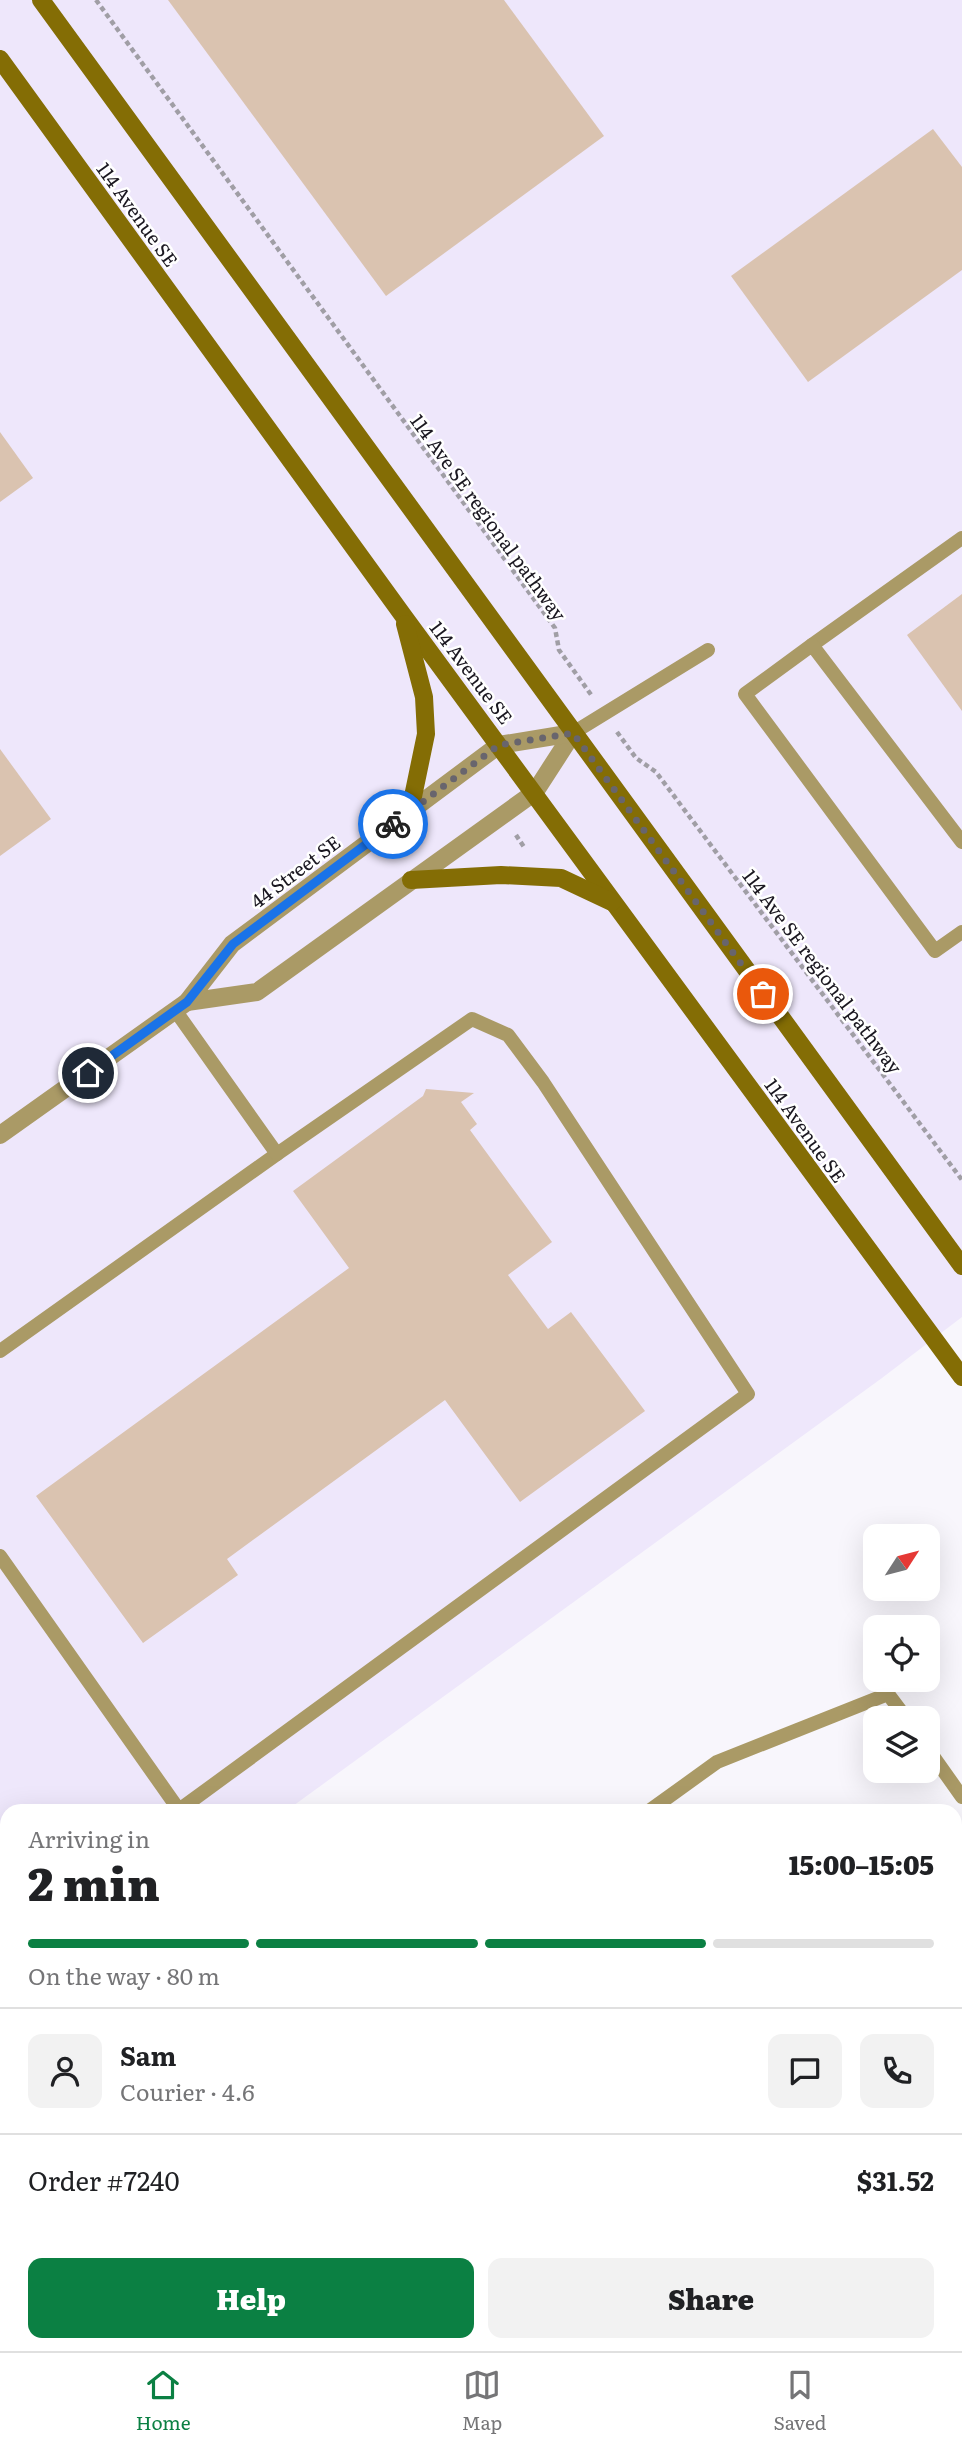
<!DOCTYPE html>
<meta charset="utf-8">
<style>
:root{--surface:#fff;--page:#f2f2f2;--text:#202124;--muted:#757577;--line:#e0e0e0;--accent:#0b8043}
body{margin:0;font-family:Literata,serif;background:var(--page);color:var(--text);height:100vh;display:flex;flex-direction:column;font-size:26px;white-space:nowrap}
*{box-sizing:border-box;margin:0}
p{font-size:23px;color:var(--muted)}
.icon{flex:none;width:38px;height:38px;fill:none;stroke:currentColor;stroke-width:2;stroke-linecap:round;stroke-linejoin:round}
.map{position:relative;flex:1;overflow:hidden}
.side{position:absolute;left:0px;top:1804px;width:962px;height:548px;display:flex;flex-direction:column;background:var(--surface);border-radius:21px 21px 0 0;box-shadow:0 7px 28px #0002}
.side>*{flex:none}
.needle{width:46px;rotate:54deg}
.tools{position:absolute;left:863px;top:1524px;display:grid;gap:14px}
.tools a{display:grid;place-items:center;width:77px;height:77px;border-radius:14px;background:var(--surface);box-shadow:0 7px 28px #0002;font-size:35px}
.pin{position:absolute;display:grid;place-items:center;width:60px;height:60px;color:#fff;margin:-30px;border:4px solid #fff;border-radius:50%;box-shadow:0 2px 7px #0007}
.courier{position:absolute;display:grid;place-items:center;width:70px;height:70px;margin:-35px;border:5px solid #1a73e8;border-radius:50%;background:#fff;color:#222;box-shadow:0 2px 9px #0007}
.head em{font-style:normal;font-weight:800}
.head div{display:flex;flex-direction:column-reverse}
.head{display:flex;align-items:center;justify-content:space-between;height:119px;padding:0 28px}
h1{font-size:46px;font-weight:800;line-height:52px}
.bar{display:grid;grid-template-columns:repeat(4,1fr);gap:10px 7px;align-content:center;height:84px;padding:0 28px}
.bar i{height:9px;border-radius:5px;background:var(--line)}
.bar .selected{background:var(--accent)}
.bar p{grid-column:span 4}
.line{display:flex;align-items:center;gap:18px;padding:0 28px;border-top:2px solid var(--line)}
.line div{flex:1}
.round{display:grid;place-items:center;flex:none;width:74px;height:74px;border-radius:14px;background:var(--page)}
.primary-button{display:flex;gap:14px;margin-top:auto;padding:14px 28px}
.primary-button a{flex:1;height:80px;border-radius:14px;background:var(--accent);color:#fff;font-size:28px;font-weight:800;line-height:80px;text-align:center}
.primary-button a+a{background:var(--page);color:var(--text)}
.tabs{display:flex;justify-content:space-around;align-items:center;height:98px;border-top:2px solid var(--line);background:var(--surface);font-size:19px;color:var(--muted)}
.tabs a{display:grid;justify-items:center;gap:4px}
.tabs .selected{color:var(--accent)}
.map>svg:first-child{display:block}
.built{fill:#eee7fb}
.building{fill:#dac3b0}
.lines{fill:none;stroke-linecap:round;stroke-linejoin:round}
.path{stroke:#a09ea5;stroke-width:4.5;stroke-dasharray:5 3.5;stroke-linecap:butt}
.service{stroke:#aa9a66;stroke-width:14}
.minor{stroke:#aa9a66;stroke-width:18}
.secondary{stroke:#846d05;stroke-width:18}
.done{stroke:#68656d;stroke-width:7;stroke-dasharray:0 12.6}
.route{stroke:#1a73e8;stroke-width:9}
.labels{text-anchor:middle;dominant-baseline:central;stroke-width:5;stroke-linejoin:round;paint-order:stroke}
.street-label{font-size:19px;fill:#1a1720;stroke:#fff}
</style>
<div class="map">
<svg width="962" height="2351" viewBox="0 0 962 2351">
<rect width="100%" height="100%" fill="#f8f6fc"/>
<polygon class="built" points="0,0 962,0 962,1317 882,1378 286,1811 7,1811 7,2014 0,2019"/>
<g class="building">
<polygon points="168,0 504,0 604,136 386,296"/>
<polygon points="933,129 962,167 962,270 808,382 731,276"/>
<polygon points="0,432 33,478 0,502"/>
<polygon points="962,594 962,711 907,635"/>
<polygon points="0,749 51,819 0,856"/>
<polygon points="426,1089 474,1093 461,1102 477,1124 470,1130 552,1242 508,1275 548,1329 571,1312 645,1411 520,1502 445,1400 227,1559 238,1575 143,1643 36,1496 349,1268 293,1191 423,1096"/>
</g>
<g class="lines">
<g class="path">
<polyline points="96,0 555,628 559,650 592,696"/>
<polyline points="617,732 636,758 656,772 962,1180"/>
<polyline points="516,835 524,847"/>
</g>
<g class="service">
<polyline points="812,645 962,538"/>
<polyline points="573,733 708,650"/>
<polyline points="962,842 812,645 745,694 935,951 962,932"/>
<polyline points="0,1351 277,1154"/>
<polyline points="0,1556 179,1810 748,1394 543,1082 508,1035 472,1019 277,1154 175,1010"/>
<polyline points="928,1749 962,1797"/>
<polyline points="649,1811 717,1762 888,1694 906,1718"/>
<polyline points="0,1858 7,1861"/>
<polyline points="0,2288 7,2283"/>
</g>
<g class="minor">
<polyline points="187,1002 257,992 535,792 573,733"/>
<polyline points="0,1135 187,1002 232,944 499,745 573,733"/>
</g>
<g class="secondary">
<polyline points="41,0 962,1266"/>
<polyline points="0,59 402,614 962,1377"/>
<polyline points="405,624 424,697 426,734 410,811"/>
<polyline points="411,880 501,875 561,878 612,902"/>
</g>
</g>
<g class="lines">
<polyline class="done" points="393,824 499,745 573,733 763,994"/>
<polyline class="route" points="88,1073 187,1002 233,944 393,824"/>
</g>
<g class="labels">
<g class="street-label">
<text transform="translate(138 214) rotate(54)">114 Avenue SE</text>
<text transform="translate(489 517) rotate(54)">114 Ave SE regional pathway</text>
<text transform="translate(472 672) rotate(53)">114 Avenue SE</text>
<text transform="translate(295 871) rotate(-37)">44 Street SE</text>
<text transform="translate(823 971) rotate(53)">114 Ave SE regional pathway</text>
<text transform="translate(806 1130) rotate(54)">114 Avenue SE</text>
</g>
</g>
</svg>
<div class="tools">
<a><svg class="needle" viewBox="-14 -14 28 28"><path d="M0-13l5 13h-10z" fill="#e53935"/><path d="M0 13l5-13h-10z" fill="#757577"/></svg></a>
<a><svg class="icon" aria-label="locate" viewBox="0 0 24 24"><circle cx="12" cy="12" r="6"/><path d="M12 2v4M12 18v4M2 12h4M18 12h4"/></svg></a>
<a><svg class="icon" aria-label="layers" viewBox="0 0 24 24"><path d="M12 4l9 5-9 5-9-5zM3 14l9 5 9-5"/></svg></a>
</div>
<div class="pin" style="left:763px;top:994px;background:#ea580c"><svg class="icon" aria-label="bag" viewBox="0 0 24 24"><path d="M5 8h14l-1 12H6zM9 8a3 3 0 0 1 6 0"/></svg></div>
<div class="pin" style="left:88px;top:1073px;background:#1f2937"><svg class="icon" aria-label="home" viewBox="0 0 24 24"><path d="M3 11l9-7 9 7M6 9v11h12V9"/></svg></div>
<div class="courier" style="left:393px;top:824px"><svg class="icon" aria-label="bike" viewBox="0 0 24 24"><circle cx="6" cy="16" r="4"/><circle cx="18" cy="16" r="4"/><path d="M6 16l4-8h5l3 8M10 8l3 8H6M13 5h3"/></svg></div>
<section class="side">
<div class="head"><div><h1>2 min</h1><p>Arriving in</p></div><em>15:00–15:05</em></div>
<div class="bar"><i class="selected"></i><i class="selected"></i><i class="selected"></i><i></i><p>On the way · 80 m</p></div>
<div class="line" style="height:126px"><a class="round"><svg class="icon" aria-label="person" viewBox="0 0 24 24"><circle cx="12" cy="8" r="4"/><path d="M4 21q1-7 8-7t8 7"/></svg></a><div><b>Sam</b><p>Courier · 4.6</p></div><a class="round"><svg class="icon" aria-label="chat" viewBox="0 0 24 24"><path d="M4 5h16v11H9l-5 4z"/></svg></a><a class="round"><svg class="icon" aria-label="phone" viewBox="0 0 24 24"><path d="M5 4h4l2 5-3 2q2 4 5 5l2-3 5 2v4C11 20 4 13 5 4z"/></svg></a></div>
<div class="line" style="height:91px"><div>Order #7240</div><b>$31.52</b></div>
<div class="primary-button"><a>Help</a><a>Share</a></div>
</section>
</div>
<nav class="tabs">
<a class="selected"><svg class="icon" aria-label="home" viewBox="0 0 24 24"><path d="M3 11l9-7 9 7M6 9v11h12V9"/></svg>Home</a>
<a><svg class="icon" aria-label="map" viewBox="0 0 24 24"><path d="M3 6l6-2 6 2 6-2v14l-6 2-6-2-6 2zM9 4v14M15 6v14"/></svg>Map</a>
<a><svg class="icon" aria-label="saved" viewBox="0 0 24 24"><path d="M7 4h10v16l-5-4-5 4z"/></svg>Saved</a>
</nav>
